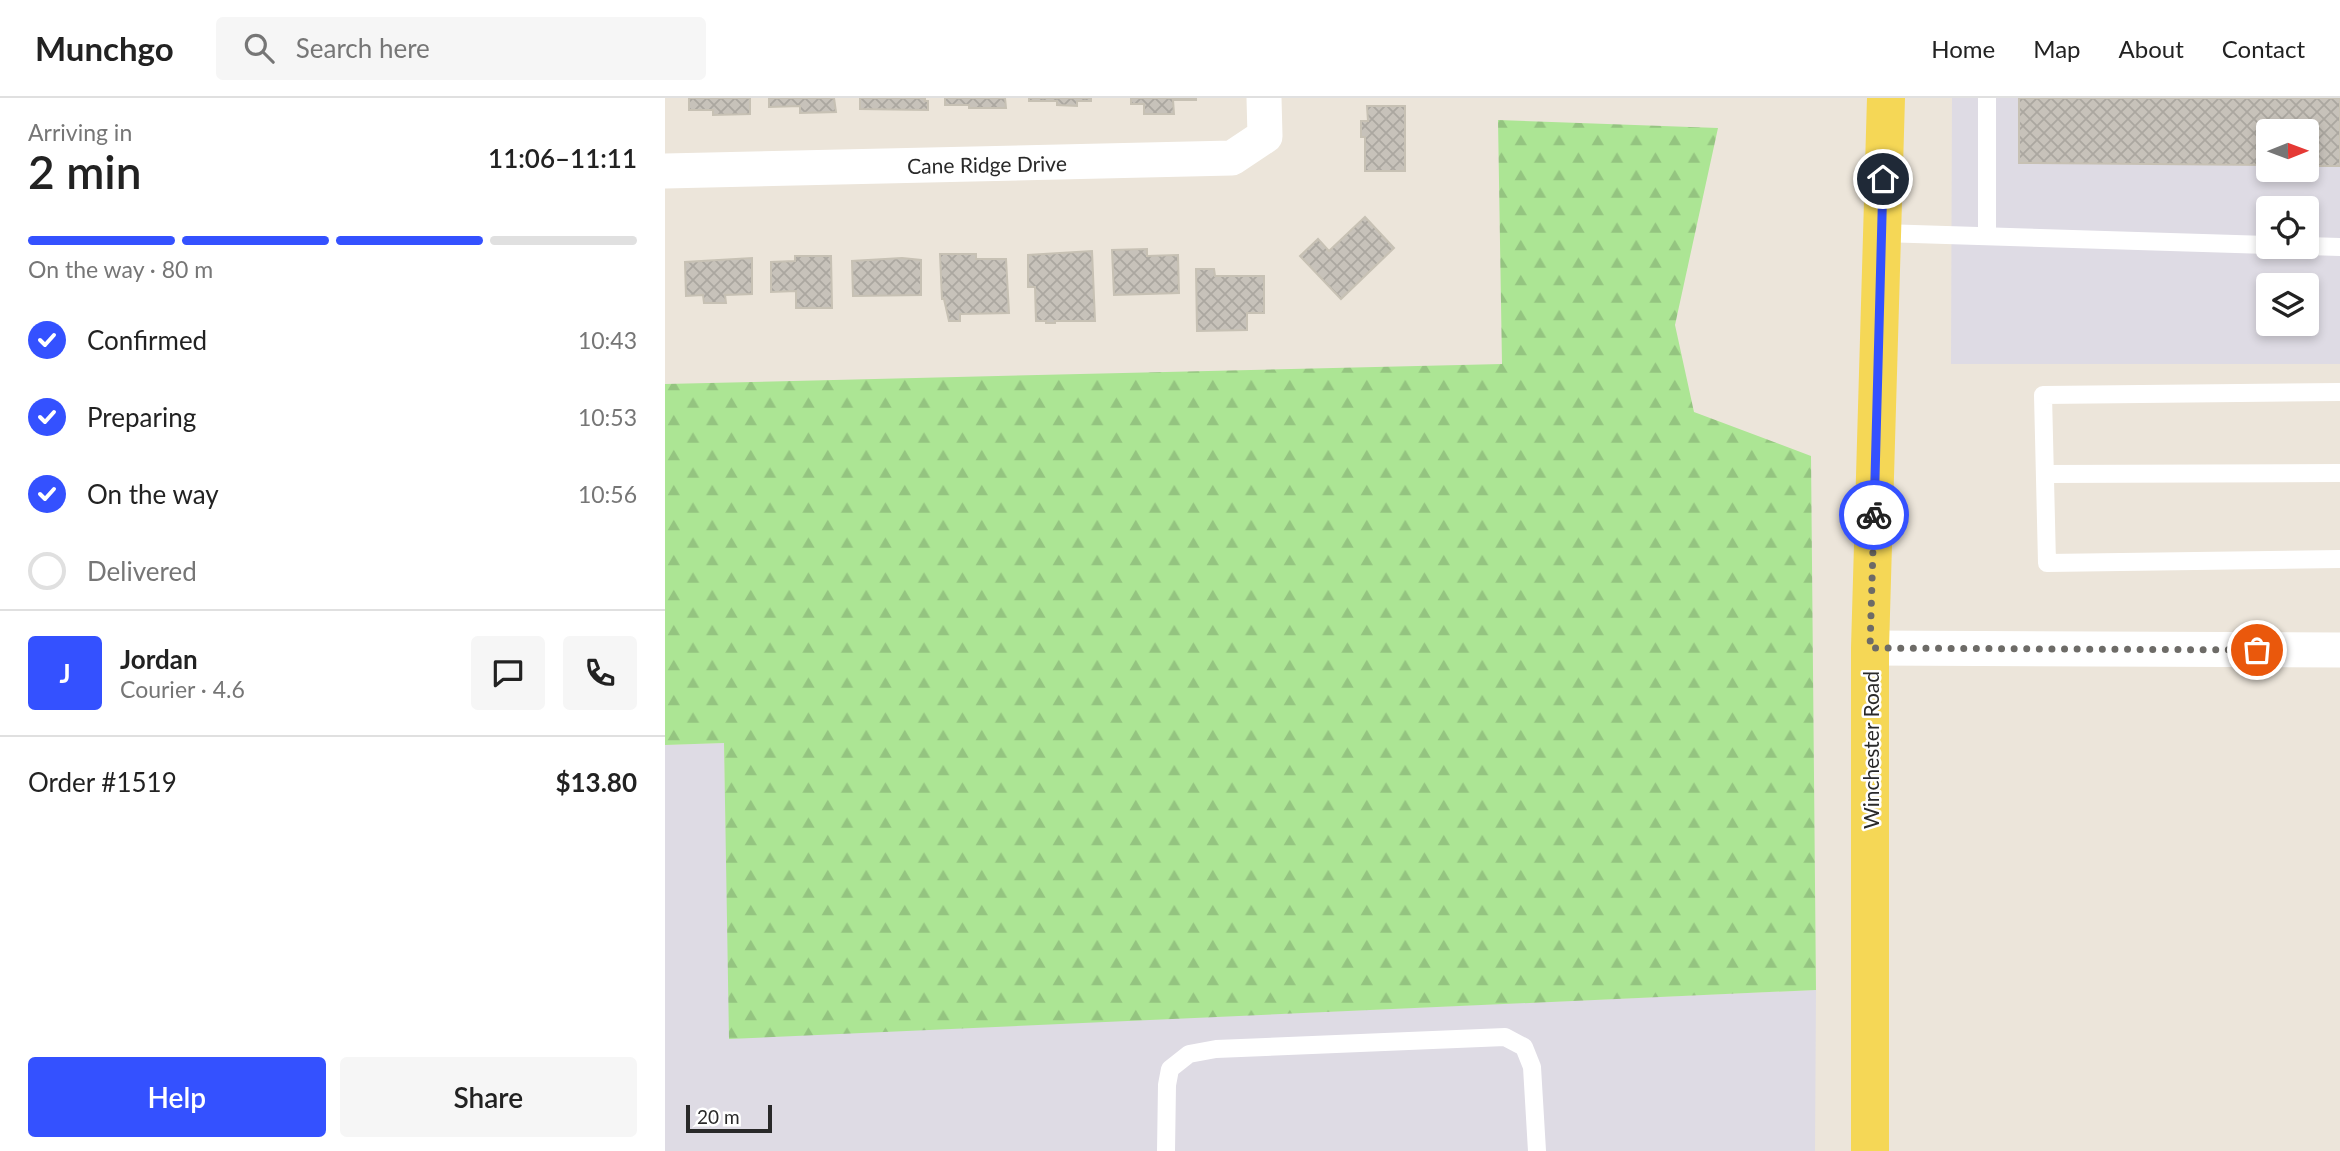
<!DOCTYPE html>
<meta charset="utf-8">
<style>
:root{--surface:#fff;--page:#f6f6f6;--text:#222;--muted:#767676;--line:#e0e0e0;--accent:#3451ff}
body{margin:0;font-family:Lato,sans-serif;background:var(--page);color:var(--text);height:100vh;display:flex;flex-direction:column;font-size:26px;white-space:nowrap}
*{box-sizing:border-box;margin:0}
p{font-size:23px;color:var(--muted)}
.icon{flex:none;width:38px;height:38px;fill:none;stroke:currentColor;stroke-width:2;stroke-linecap:round;stroke-linejoin:round}
.map{position:relative;flex:1;overflow:hidden}
.panel{display:flex;flex-direction:column;background:var(--surface);width:665px}
.panel>*{flex:none}
.needle{width:46px;rotate:89deg}
.controls{position:absolute;left:1591px;top:21px;display:grid;gap:14px}
.controls a{display:grid;place-items:center;width:63px;height:63px;border-radius:7px;background:var(--surface);box-shadow:0 4px 10px #0003;font-size:35px}
.scale{position:absolute;left:21px;bottom:18px;width:86px;box-sizing:border-box;padding-left:7px;border:4px solid #292929;border-top:0;font-size:19px;line-height:24px;white-space:nowrap;color:#292929;-webkit-text-stroke:5px #fff;paint-order:stroke}
.pin{position:absolute;display:grid;place-items:center;width:60px;height:60px;color:#fff;margin:-30px;border:4px solid #fff;border-radius:50%;box-shadow:0 2px 7px #0007}
.courier{position:absolute;display:grid;place-items:center;width:70px;height:70px;margin:-35px;border:5px solid #3451ff;border-radius:50%;background:#fff;color:#222;box-shadow:0 2px 9px #0007}
.head em{font-style:normal;font-weight:600}
.head div{display:flex;flex-direction:column-reverse}
.head{display:flex;align-items:center;justify-content:space-between;height:119px;padding:0 28px}
h1{font-size:46px;font-weight:600;line-height:52px}
.bar{display:grid;grid-template-columns:repeat(4,1fr);gap:10px 7px;align-content:center;height:84px;padding:0 28px}
.bar i{height:9px;border-radius:5px;background:var(--line)}
.bar .on{background:var(--accent)}
.bar p{grid-column:span 4}
.line{display:flex;align-items:center;gap:18px;padding:0 28px;border-top:2px solid var(--line)}
.line div{flex:1}
.round{display:grid;place-items:center;flex:none;width:74px;height:74px;border-radius:7px;background:var(--page)}
ol{padding:0 28px;list-style:none}
li{display:flex;align-items:center;gap:21px;height:77px}
li p{margin-inline-start:auto}
li .icon{padding:7px;border-radius:50%;background:var(--accent);color:#fff;stroke-width:4}
li:last-child{color:var(--muted)}
li i{width:38px;height:38px;border:4px solid var(--line);border-radius:50%}
.cta{display:flex;gap:14px;margin-top:auto;padding:14px 28px}
.cta a{flex:1;height:80px;border-radius:7px;background:var(--accent);color:#fff;font-size:28px;font-weight:600;line-height:80px;text-align:center}
.cta a+a{background:var(--page);color:var(--text)}
header{display:flex;align-items:center;gap:42px;box-sizing:border-box;height:98px;padding:0 35px;background:var(--surface);border-bottom:2px solid var(--line)}
header strong{font-size:33px}
nav{display:flex;gap:38px;margin-inline-start:auto;font-size:24px}
.search{width:490px;height:63px;background:var(--page);display:flex;align-items:center;gap:18px;box-sizing:border-box;padding:0 24px;border-radius:7px;color:var(--muted);font-size:26px}
main{display:flex;flex:1;min-height:0}
.map>svg:first-child{display:block}
.industrial{fill:#dedbe4;fill-rule:evenodd}
.forest{fill:url(#forest-firs)}
.building{fill:url(#building-cross-hatch);stroke:#c7c1b4;stroke-width:2}
.lines{fill:none;stroke-linecap:round;stroke-linejoin:round}
.lane{stroke:#fff;stroke-width:18}
.street{stroke:#fff;stroke-width:35}
.primary{stroke:#f5d756;stroke-width:38}
.done{stroke:#6d6b67;stroke-width:7;stroke-dasharray:0 12.6}
.route{stroke:#3451ff;stroke-width:9}
.labels{text-anchor:middle;dominant-baseline:central;stroke-width:5;stroke-linejoin:round;paint-order:stroke}
.street-label{font-size:21px;fill:#292929;stroke:#fff}
</style>
<header>
<strong>Munchgo</strong>
<div class="search"><svg class="icon" aria-label="search" viewBox="0 0 24 24"><circle cx="10" cy="10" r="6"/><path d="M15 15l6 6"/></svg>Search here</div>
<nav><a>Home</a><a>Map</a><a>About</a><a>Contact</a></nav>
</header>
<main>
<section class="panel">
<div class="head"><div><h1>2 min</h1><p>Arriving in</p></div><em>11:06–11:11</em></div>
<div class="bar"><i class="on"></i><i class="on"></i><i class="on"></i><i></i><p>On the way · 80 m</p></div>
<ol>
<li><svg class="icon" aria-label="check" viewBox="0 0 24 24"><path d="M5 12l5 5 9-10"/></svg>Confirmed<p>10:43</p></li>
<li><svg class="icon" aria-label="check" viewBox="0 0 24 24"><path d="M5 12l5 5 9-10"/></svg>Preparing<p>10:53</p></li>
<li><svg class="icon" aria-label="check" viewBox="0 0 24 24"><path d="M5 12l5 5 9-10"/></svg>On the way<p>10:56</p></li>
<li><i></i>Delivered</li>
</ol>
<div class="line" style="height:126px"><b class="round" style="background:var(--accent);color:#fff">J</b><div><b>Jordan</b><p>Courier · 4.6</p></div><a class="round"><svg class="icon" aria-label="chat" viewBox="0 0 24 24"><path d="M4 5h16v11H9l-5 4z"/></svg></a><a class="round"><svg class="icon" aria-label="phone" viewBox="0 0 24 24"><path d="M5 4h4l2 5-3 2q2 4 5 5l2-3 5 2v4C11 20 4 13 5 4z"/></svg></a></div>
<div class="line" style="height:91px"><div>Order #1519</div><b>$13.80</b></div>
<div class="cta"><a>Help</a><a>Share</a></div>
</section>
<div class="map">
<svg width="1675" height="1053" viewBox="0 0 1675 1053">
<defs>
<pattern id="forest-firs" width="22" height="20" patternUnits="userSpaceOnUse" patternTransform="scale(1.75)"><rect width="22" height="20" fill="#ace594"/><path d="M5 1l3.5 6h-7zM16 11l3.5 6h-7z" fill="#94c480"/></pattern>
<pattern id="building-cross-hatch" width="8" height="8" patternUnits="userSpaceOnUse" patternTransform="scale(1.75)"><rect width="8" height="8" fill="#c7c2ba"/><path d="M0 0l8 8M0 8l8-8" fill="none" stroke="#aba7a0"/></pattern>
</defs>
<rect width="100%" height="100%" fill="#ece5da"/>
<g class="industrial">
<path d="M 1287,0 L 1675,0 L 1675,266 L 1286,266 ZM 1603,33 L 1642,33 L 1642,72 L 1603,72 ZM 1603,110 L 1642,110 L 1642,149 L 1603,149 ZM 1603,187 L 1642,187 L 1642,226 L 1603,226 Z"/>
<polygon points="59,645 65,940 1151,892 1150,1053 0,1053 0,647"/>
</g>
<polygon class="forest" points="833,22 1053,30 1010,227 1029,314 1146,358 1151,892 64,941 59,645 0,647 0,286 837,266"/>
<g class="building">
<polygon points="24,0 85,0 85,16 48,17 48,12 24,12"/>
<polygon points="104,0 169,0 171,14 135,15 135,8 104,9"/>
<polygon points="195,0 260,0 260,3 263,3 263,12 195,11"/>
<polygon points="280,0 340,0 341,10 304,10 304,7 280,7"/>
<polygon points="364,0 426,0 426,3 412,3 412,8 392,7 392,3 364,3"/>
<polygon points="466,0 531,0 531,2 508,2 509,16 479,16 479,6 466,6"/>
<polygon points="1354,0 1675,0 1675,68 1642,68 1642,33 1603,33 1603,67 1354,65"/>
<polygon points="702,8 740,8 740,73 700,73 700,39 696,39 696,23 703,23"/>
<polygon points="700,119 729,150 676,201 635,158 653,141 664,153"/>
<polygon points="482,151 482,158 513,157 514,195 449,197 447,152"/>
<polygon points="427,153 430,223 390,223 390,225 381,225 381,223 371,223 370,189 363,189 363,157"/>
<polygon points="275,156 311,156 311,161 341,161 344,215 295,216 295,223 284,223 279,201 277,201"/>
<polygon points="130,158 166,158 167,210 131,210 131,193 106,194 106,164 130,163"/>
<polygon points="87,160 87,196 60,197 61,205 39,205 38,197 21,198 20,164"/>
<polygon points="237,160 256,162 256,197 188,198 187,163"/>
<polygon points="531,171 549,171 550,178 599,178 599,215 582,215 582,232 532,233"/>
</g>
<g class="lines">
<g class="lane">
<polyline points="1217,135 1603,147"/>
<polyline points="1322,138 1322,0"/>
<polyline points="1642,148 1675,149"/>
<polyline points="1675,294 1378,297 1382,465 1675,461"/>
<polyline points="1380,376 1675,375"/>
<polyline points="501,1053 502,987 505,971 524,956 551,951 840,939 859,949 867,969 872,1053"/>
</g>
<g class="street">
<polyline points="0,73 567,60 600,38 599,0"/>
<polyline points="1205,550 1675,552"/>
</g>
<polyline class="primary" points="1205,1053 1205,550 1221,0"/>
</g>
<g class="lines">
<polyline class="done" points="1209,417 1205,550 1592,552"/>
<polyline class="route" points="1209,417 1218,81"/>
</g>
<g class="labels">
<g class="street-label">
<text transform="translate(322 66) rotate(-1)">Cane Ridge Drive</text>
<text transform="translate(1205 652) rotate(-90)">Winchester Road</text>
</g>
</g>
</svg>
<div class="controls">
<a><svg class="needle" viewBox="-14 -14 28 28"><path d="M0-13l5 13h-10z" fill="#e53935"/><path d="M0 13l5-13h-10z" fill="#767676"/></svg></a>
<a><svg class="icon" aria-label="locate" viewBox="0 0 24 24"><circle cx="12" cy="12" r="6"/><path d="M12 2v4M12 18v4M2 12h4M18 12h4"/></svg></a>
<a><svg class="icon" aria-label="layers" viewBox="0 0 24 24"><path d="M12 4l9 5-9 5-9-5zM3 14l9 5 9-5"/></svg></a>
</div>
<div class="scale">20 m</div>
<div class="pin" style="left:1592px;top:552px;background:#ea580c"><svg class="icon" aria-label="bag" viewBox="0 0 24 24"><path d="M5 8h14l-1 12H6zM9 8a3 3 0 0 1 6 0"/></svg></div>
<div class="pin" style="left:1218px;top:81px;background:#1f2937"><svg class="icon" aria-label="home" viewBox="0 0 24 24"><path d="M3 11l9-7 9 7M6 9v11h12V9"/></svg></div>
<div class="courier" style="left:1209px;top:417px"><svg class="icon" aria-label="bike" viewBox="0 0 24 24"><circle cx="6" cy="16" r="4"/><circle cx="18" cy="16" r="4"/><path d="M6 16l4-8h5l3 8M10 8l3 8H6M13 5h3"/></svg></div>
</div>
</main>
